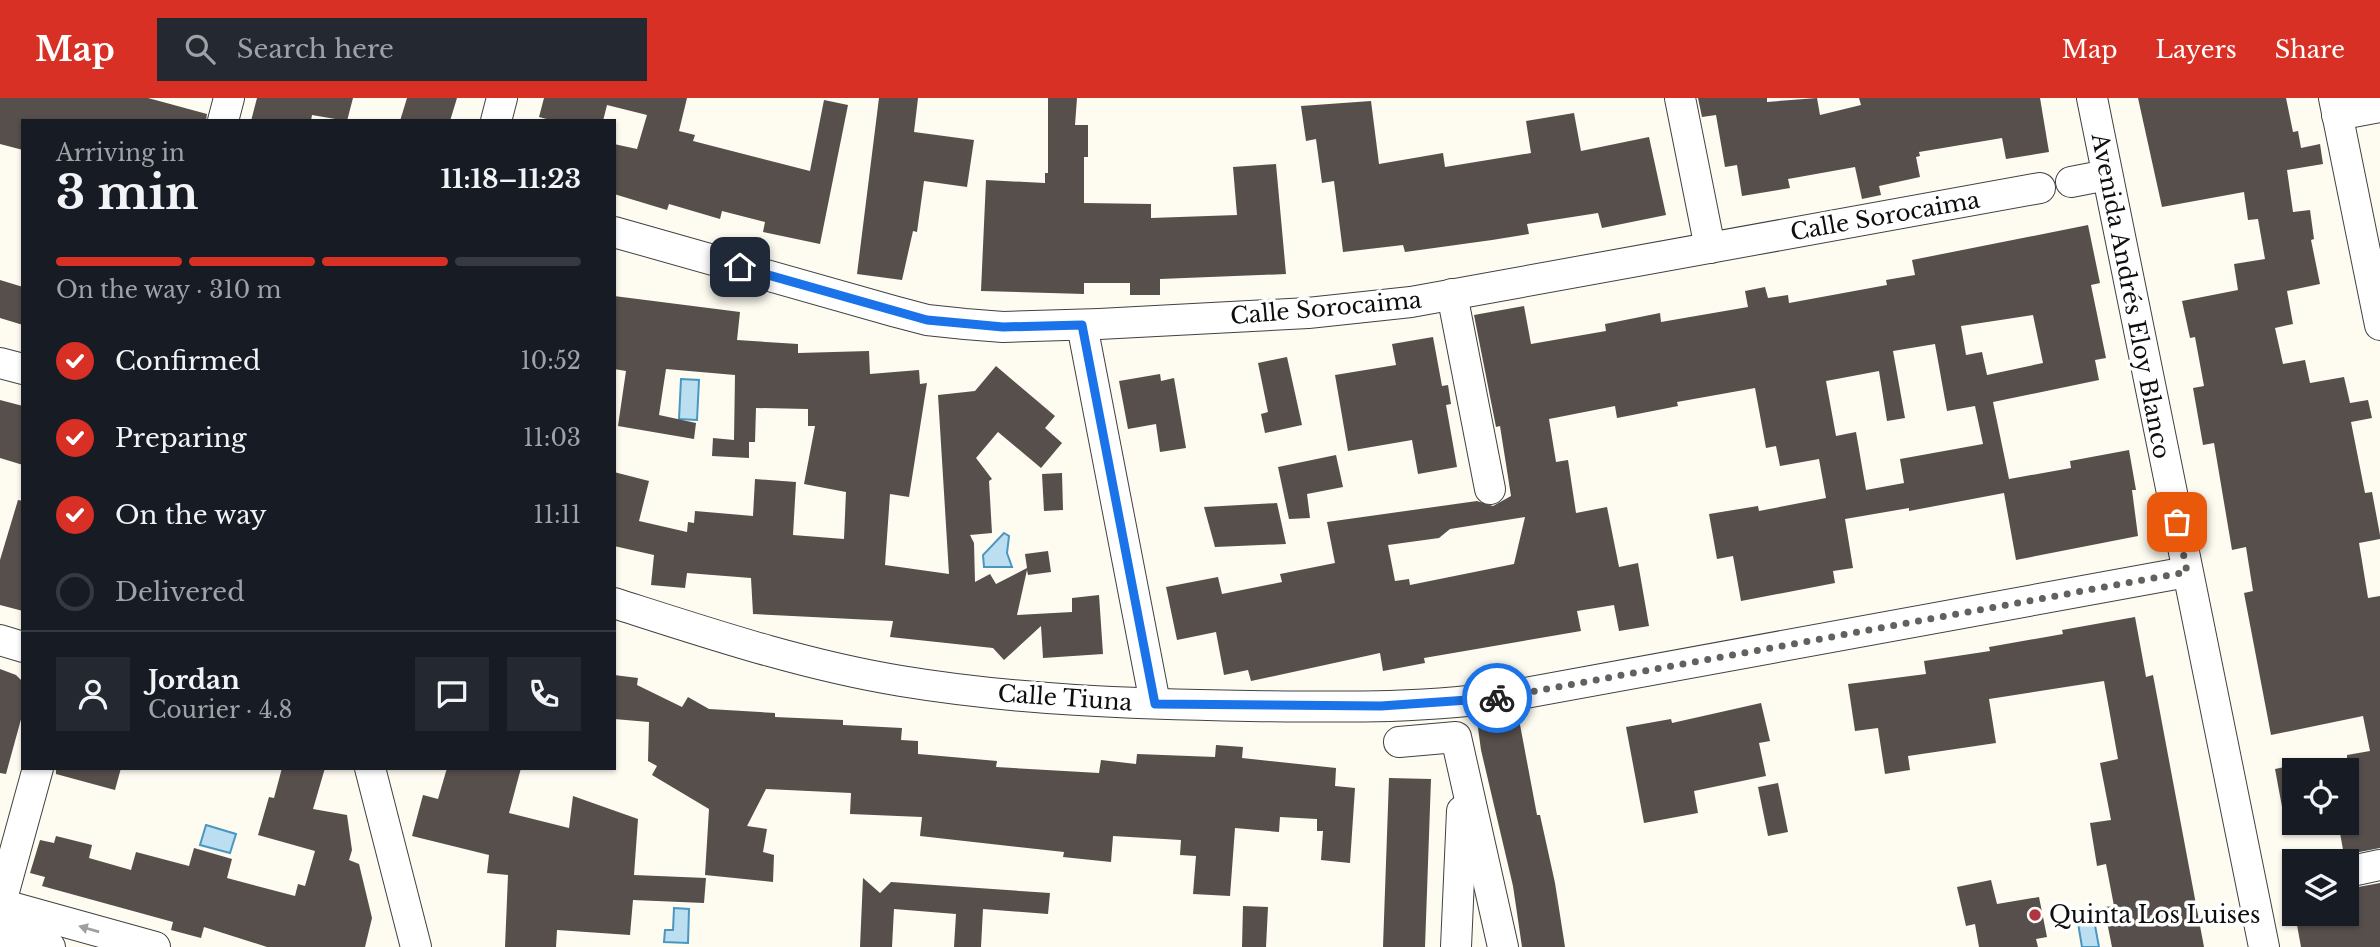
<!DOCTYPE html>
<meta charset="utf-8">
<style>
:root{--surface:#171b24;--page:#242831;--text:#f1f3f6;--muted:#9ea1a6;--line:#363941;--accent:#d93025}
body{margin:0;font-family:"Libre Baskerville",serif;background:var(--page);color:var(--text);height:100vh;display:flex;flex-direction:column;font-size:26px;white-space:nowrap}
*{box-sizing:border-box;margin:0}
p{font-size:23px;color:var(--muted)}
.icon{flex:none;width:38px;height:38px;fill:none;stroke:currentColor;stroke-width:2;stroke-linecap:round;stroke-linejoin:round}
.map{position:relative;flex:1;overflow:hidden}
.side{position:absolute;left:21px;top:21px;width:595px;height:651px;display:flex;flex-direction:column;background:var(--surface);border-radius:0px;box-shadow:0 2px 5px #0004}
.side>*{flex:none}
.fabs{position:absolute;left:2282px;top:660px;display:grid;gap:14px}
.fabs a{display:grid;place-items:center;width:77px;height:77px;border-radius:0px;background:var(--surface);box-shadow:0 2px 5px #0004;font-size:35px}
.pin{position:absolute;display:grid;place-items:center;width:60px;height:60px;color:#fff;margin:-30px;border-radius:14px;box-shadow:0 4px 10px #0006}
.courier{position:absolute;display:grid;place-items:center;width:70px;height:70px;margin:-35px;border:5px solid #1a73e8;border-radius:50%;background:#fff;color:#222;box-shadow:0 2px 9px #0007}
.head em{font-style:normal;font-weight:800}
.head div{display:flex;flex-direction:column-reverse}
.head{display:flex;align-items:center;justify-content:space-between;height:119px;padding:0 35px}
h1{font-size:46px;font-weight:800;line-height:52px}
.bar{display:grid;grid-template-columns:repeat(4,1fr);gap:10px 7px;align-content:center;height:84px;padding:0 35px}
.bar i{height:9px;border-radius:5px;background:var(--line)}
.bar .current{background:var(--accent)}
.bar p{grid-column:span 4}
.line{display:flex;align-items:center;gap:18px;padding:0 35px;border-top:2px solid var(--line)}
.line div{flex:1}
.round{display:grid;place-items:center;flex:none;width:74px;height:74px;border-radius:0px;background:var(--page)}
ol{padding:0 35px;list-style:none}
li{display:flex;align-items:center;gap:21px;height:77px}
li p{margin-inline-start:auto}
li .icon{padding:7px;border-radius:50%;background:var(--accent);color:#fff;stroke-width:4}
li:last-child{color:var(--muted)}
li i{width:38px;height:38px;border:4px solid var(--line);border-radius:50%}
header{display:flex;align-items:center;gap:42px;box-sizing:border-box;height:98px;padding:0 35px;background:var(--accent);color:#fff}
header strong{font-size:33px}
nav{display:flex;gap:38px;margin-inline-start:auto;font-size:24px}
.search{width:490px;height:63px;background:var(--page);display:flex;align-items:center;gap:18px;box-sizing:border-box;padding:0 24px;border-radius:0px;color:var(--muted);font-size:26px}
.map>svg:first-child{display:block}
.water{fill:#bbdff0;stroke:#4997c0;stroke-width:2}
.building{fill:#564f4c;fill-rule:evenodd}
.lines{fill:none;stroke-linecap:round;stroke-linejoin:round}
.minor-casing{stroke:#414141;stroke-width:32}
.minor{stroke:#fff;stroke-width:30}
.oneway{fill:#9f9f9f}
.done{stroke:#62615d;stroke-width:7;stroke-dasharray:0 12.6}
.route{stroke:#1a73e8;stroke-width:9}
.poi-dot{fill:#b13441;stroke:#fff;stroke-width:2.5}
.labels{text-anchor:middle;dominant-baseline:central;stroke-width:7;stroke-linejoin:round;paint-order:stroke}
.street-label{font-size:23px;fill:#0e0e0e;stroke:#fff}
.poi-label{font-size:23px;fill:#0e0e0e;stroke:#fff;text-anchor:start}
</style>
<header>
<strong>Map</strong>
<div class="search"><svg class="icon" aria-label="search" viewBox="0 0 24 24"><circle cx="10" cy="10" r="6"/><path d="M15 15l6 6"/></svg>Search here</div>
<nav><a>Map</a><a>Layers</a><a>Share</a></nav>
</header>
<div class="map">
<svg width="2380" height="849" viewBox="0 0 2380 849">
<rect width="100%" height="100%" fill="#fefbf1"/>
<g class="water">
<polygon points="681,281 699,282 697,322 679,321"/>
<polygon points="1004,435 1009,438 1007,455 1012,469 984,469 983,457"/>
<polygon points="206,727 236,736 230,755 200,747"/>
<polygon points="674,810 689,811 688,845 664,844 665,832 673,832"/>
<polygon points="2094,822 2099,849 2082,849 2078,825"/>
</g>
<g class="building">
<polygon points="0,0 148,0 207,16 206,23 23,23 23,52 0,46"/>
<polygon points="257,0 353,0 347,23 312,17 311,23 251,23"/>
<polygon points="407,0 457,0 450,23 400,23"/>
<polygon points="544,0 687,0 679,33 695,37 693,43 810,73 824,2 848,7 820,146 763,134 765,124 722,113 720,121 669,106 667,112 614,96 614,46 637,51 647,17 607,7 603,23 554,23 539,19"/>
<polygon points="879,0 918,0 914,34 974,42 967,89 924,83 917,134 913,133 902,182 857,176"/>
<polygon points="1048,0 1077,0 1075,27 1088,27 1088,59 1084,59 1084,105 1151,106 1151,120 1237,117 1233,69 1276,66 1286,176 1160,181 1160,197 1130,197 1130,185 1084,185 1084,196 981,193 986,82 1045,85 1045,75 1048,75"/>
<polygon points="1698,0 1767,0 1767,4 1817,0 1820,17 1861,7 1859,0 2040,0 2049,54 2006,61 2002,40 1919,54 1920,58 1916,59 1920,79 1879,88 1881,97 1862,101 1855,69 1788,81 1790,90 1742,98 1737,67 1725,69 1716,17 1702,19"/>
<polygon points="2138,0 2286,0 2293,34 2298,33 2301,50 2320,46 2323,66 2287,72 2293,114 2310,112 2314,141 2311,142 2320,186 2287,193 2293,226 2275,230 2283,266 2305,262 2310,285 2344,279 2350,305 2368,302 2372,320 2351,324 2365,395 2372,394 2380,437 2380,441 2359,445 2368,500 2380,498 2380,750 2344,757 2338,724 2347,724 2347,657 2370,653 2363,618 2271,637 2244,495 2253,493 2246,449 2232,452 2214,345 2203,347 2193,290 2204,288 2195,239 2190,240 2182,203 2238,192 2234,166 2265,161 2258,121 2248,122 2244,94 2162,109"/>
<polygon points="1371,3 1379,66 1443,55 1445,69 1531,55 1526,23 1574,15 1581,53 1649,39 1666,117 1602,130 1598,115 1527,126 1529,136 1492,142 1405,154 1403,147 1343,154 1334,83 1322,85 1316,41 1306,43 1301,8"/>
<path d="M 2088,127 L 2100,185 L 2091,187 L 2106,260 L 2095,262 L 2099,282 L 1993,304 L 2009,381 L 2071,370 L 2070,363 L 2129,352 L 2136,392 L 2132,392 L 2138,438 L 2016,462 L 2004,395 L 1909,413 L 1909,410 L 1845,421 L 1853,470 L 1833,473 L 1835,485 L 1741,503 L 1733,458 L 1717,461 L 1709,416 L 1758,408 L 1759,413 L 1826,400 L 1819,361 L 1780,368 L 1776,348 L 1766,350 L 1755,290 L 1677,304 L 1678,308 L 1617,320 L 1615,308 L 1549,321 L 1556,364 L 1568,362 L 1576,415 L 1607,409 L 1619,469 L 1638,465 L 1649,528 L 1619,533 L 1614,507 L 1577,513 L 1581,533 L 1424,560 L 1425,565 L 1383,573 L 1380,555 L 1251,583 L 1248,572 L 1224,577 L 1216,534 L 1177,542 L 1166,489 L 1218,479 L 1222,496 L 1282,484 L 1280,476 L 1335,465 L 1327,424 L 1477,403 L 1493,408 L 1511,398 L 1500,328 L 1496,329 L 1474,217 L 1524,208 L 1531,246 L 1606,233 L 1605,226 L 1660,215 L 1661,224 L 1748,209 L 1745,193 L 1765,189 L 1768,200 L 1788,197 L 1789,205 L 1887,187 L 1886,182 L 1915,177 L 1912,162 ZM 2033,217 L 2043,265 L 1987,277 L 1982,254 L 1966,257 L 1961,228 ZM 1935,246 L 1947,313 L 1975,308 L 1983,346 L 1900,361 L 1904,385 L 1866,392 L 1856,334 L 1836,338 L 1826,283 L 1879,273 L 1887,323 L 1905,320 L 1893,253 ZM 1525,419 L 1514,466 L 1410,487 L 1409,481 L 1395,483 L 1388,447 L 1439,440 L 1450,431 Z"/>
<polygon points="0,182 23,189 23,227 0,220"/>
<polygon points="614,198 740,214 737,242 798,246 798,255 869,253 870,276 919,272 920,286 927,285 909,399 890,396 885,467 949,476 938,297 975,293 996,268 1055,318 1045,330 1062,345 1041,370 998,334 976,360 992,381 989,383 992,435 970,437 974,445 975,484 990,476 996,486 1027,470 1025,456 1048,453 1051,474 1028,477 1027,472 1017,517 1072,514 1072,500 1099,497 1103,556 1043,560 1041,528 1004,562 993,550 890,539 893,523 753,516 751,480 687,475 685,490 651,487 654,457 614,448 614,374 649,383 639,423 687,434 688,424 694,425 695,413 753,418 755,381 796,384 793,437 844,441 846,394 804,386 815,328 808,328 808,311 756,310 755,344 749,344 749,360 712,358 713,340 734,342 735,277 666,271 659,317 696,325 694,341 618,328 626,273 614,271"/>
<polygon points="1433,239 1442,288 1448,287 1451,306 1446,307 1457,369 1418,376 1412,342 1348,353 1335,277 1396,267 1392,246"/>
<polygon points="1287,259 1302,327 1265,335 1261,316 1268,314 1258,265"/>
<polygon points="1160,276 1161,283 1174,280 1186,350 1160,354 1156,326 1128,331 1119,283"/>
<polygon points="0,302 23,308 23,367 0,360"/>
<polygon points="1336,357 1343,389 1307,396 1310,420 1289,421 1278,369"/>
<polygon points="1062,375 1063,412 1044,413 1042,376"/>
<polygon points="18,402 23,403 23,513 0,507 0,462"/>
<polygon points="1277,405 1286,446 1215,449 1204,409"/>
<polygon points="2135,519 2146,579 2153,577 2204,849 2112,849 2104,809 2114,808 2106,766 2097,768 2090,725 2111,722 2100,665 2118,661 2104,583 1989,601 1996,645 1908,658 1910,672 1885,676 1878,630 1855,633 1848,586 1926,576 1924,563 1990,553 1989,549 2063,536 2062,532"/>
<polygon points="0,571 16,577 23,584 23,614 6,676 0,675"/>
<polygon points="614,577 638,580 637,587 682,609 688,599 709,611 775,615 775,619 843,622 843,627 902,630 901,642 918,643 918,656 997,663 996,669 1099,675 1101,662 1136,666 1137,656 1215,659 1216,647 1243,649 1242,660 1336,670 1335,688 1355,690 1350,765 1321,762 1323,733 1317,733 1317,721 1280,719 1279,734 1235,730 1230,798 1193,796 1196,758 1180,757 1181,742 1113,738 1111,764 1063,759 1064,754 920,738 922,719 850,716 851,695 766,691 747,728 767,731 763,754 774,757 773,784 705,777 709,711 652,677 657,668 648,663 649,624 614,621"/>
<polygon points="1761,605 1770,643 1759,645 1766,678 1694,693 1698,715 1644,725 1626,629 1671,621 1672,625"/>
<polygon points="1518,616 1537,717 1540,717 1555,785 1565,849 1522,849 1513,788 1481,652 1477,623"/>
<polygon points="2294,667 2294,724 2285,725 2275,671"/>
<polygon points="56,670 121,670 115,692 56,676"/>
<polygon points="282,670 325,670 313,711 347,717 352,752 349,762 359,766 372,820 365,849 267,849 204,829 201,840 171,832 173,824 42,788 45,779 30,775 40,742 54,745 56,738 92,747 89,760 131,772 136,754 189,768 194,750 232,761 227,780 295,798 298,786 305,788 315,753 258,737 269,699 274,700"/>
<polygon points="447,670 521,670 509,715 569,730 573,698 638,721 634,777 706,780 704,805 633,802 630,837 557,832 556,849 505,849 508,777 487,775 489,757 412,738 423,697 438,701"/>
<polygon points="1389,680 1431,681 1425,849 1383,849"/>
<polygon points="1778,685 1788,734 1768,738 1758,689"/>
<polygon points="863,780 880,795 891,784 1050,795 1048,816 983,811 981,849 954,849 956,816 894,811 892,849 860,849"/>
<polygon points="1991,782 1997,806 2039,799 2047,839 2036,841 2038,849 1979,849 1975,826 1966,828 1957,789"/>
<polygon points="2380,785 2380,849 2301,849 2295,816 2347,816 2347,791"/>
<polygon points="1243,808 1268,809 1266,849 1242,849"/>
</g>
<g class="lines">
<defs>
<g id="minor">
<polyline points="1680,0 1710,150"/>
<polyline points="2092,0 2264,849"/>
<polyline points="2334,0 2380,227"/>
<polyline points="2337,17 2380,9"/>
<polyline points="223,23 229,0"/>
<polyline points="496,23 502,0"/>
<polyline points="2071,84 2107,77"/>
<polyline points="614,134 893,213 927,222 965,226 1003,229 1099,226 1308,215 1411,204 2040,90"/>
<polyline points="1452,196 1490,391"/>
<polyline points="1082,227 1155,605"/>
<polyline points="0,265 23,271"/>
<path d="M 614,505 C 708,535 803,567 901,583 C 1016,602 1133,606 1250,608 C 1338,609 1427,611 1514,597 L 2187,474"/>
<polyline points="0,542 23,549"/>
<polyline points="1399,644 1456,639 1503,849"/>
<polyline points="370,670 416,849"/>
<polyline points="2347,774 2380,767"/>
<polyline points="0,806 155,849"/>
<polyline points="0,808 38,670"/>
<polyline points="0,835 50,849"/>
<polyline points="1456,849 1462,713"/>
</g>
</defs>
<use href="#minor" class="minor-casing"/>
<use href="#minor" class="minor"/>
</g>
<defs><path id="oneway-solid" d="M-6-.8H1V-3.2L6.5 0L1 3.2V.8H-6Z" transform="scale(1.75)"/></defs>
<use class="oneway" href="#oneway-solid" transform="translate(89 831) rotate(-164)"/>
<g class="lines">
<polyline class="done" points="1497,600 2187,474 2177,424"/>
<polyline class="route" points="740,169 927,222 1003,229 1082,227 1155,606 1381,608 1497,600"/>
</g>
<circle class="poi-dot" cx="2035" cy="817" r="7"/>
<g class="labels">
<g class="street-label">
<text transform="translate(1885 118) rotate(-10)">Calle Sorocaima</text>
<text transform="translate(2131 198) rotate(79)">Avenida Andrés Eloy Blanco</text>
<text transform="translate(1326 210) rotate(-5)">Calle Sorocaima</text>
<text transform="translate(1065 600) rotate(4)">Calle Tiuna</text>
</g>
<g class="poi-label">
<text x="2049" y="817">Quinta Los Luises</text>
</g>
</g>
</svg>
<div class="fabs">
<a><svg class="icon" aria-label="locate" viewBox="0 0 24 24"><circle cx="12" cy="12" r="6"/><path d="M12 2v4M12 18v4M2 12h4M18 12h4"/></svg></a>
<a><svg class="icon" aria-label="layers" viewBox="0 0 24 24"><path d="M12 4l9 5-9 5-9-5zM3 14l9 5 9-5"/></svg></a>
</div>
<div class="pin" style="left:2177px;top:424px;background:#ea580c"><svg class="icon" aria-label="bag" viewBox="0 0 24 24"><path d="M5 8h14l-1 12H6zM9 8a3 3 0 0 1 6 0"/></svg></div>
<div class="pin" style="left:740px;top:169px;background:#1f2937"><svg class="icon" aria-label="home" viewBox="0 0 24 24"><path d="M3 11l9-7 9 7M6 9v11h12V9"/></svg></div>
<div class="courier" style="left:1497px;top:600px"><svg class="icon" aria-label="bike" viewBox="0 0 24 24"><circle cx="6" cy="16" r="4"/><circle cx="18" cy="16" r="4"/><path d="M6 16l4-8h5l3 8M10 8l3 8H6M13 5h3"/></svg></div>
<section class="side">
<div class="head"><div><h1>3 min</h1><p>Arriving in</p></div><em>11:18–11:23</em></div>
<div class="bar"><i class="current"></i><i class="current"></i><i class="current"></i><i></i><p>On the way · 310 m</p></div>
<ol>
<li><svg class="icon" aria-label="check" viewBox="0 0 24 24"><path d="M5 12l5 5 9-10"/></svg>Confirmed<p>10:52</p></li>
<li><svg class="icon" aria-label="check" viewBox="0 0 24 24"><path d="M5 12l5 5 9-10"/></svg>Preparing<p>11:03</p></li>
<li><svg class="icon" aria-label="check" viewBox="0 0 24 24"><path d="M5 12l5 5 9-10"/></svg>On the way<p>11:11</p></li>
<li><i></i>Delivered</li>
</ol>
<div class="line" style="height:126px"><a class="round"><svg class="icon" aria-label="person" viewBox="0 0 24 24"><circle cx="12" cy="8" r="4"/><path d="M4 21q1-7 8-7t8 7"/></svg></a><div><b>Jordan</b><p>Courier · 4.8</p></div><a class="round"><svg class="icon" aria-label="chat" viewBox="0 0 24 24"><path d="M4 5h16v11H9l-5 4z"/></svg></a><a class="round"><svg class="icon" aria-label="phone" viewBox="0 0 24 24"><path d="M5 4h4l2 5-3 2q2 4 5 5l2-3 5 2v4C11 20 4 13 5 4z"/></svg></a></div>
</section>
</div>
